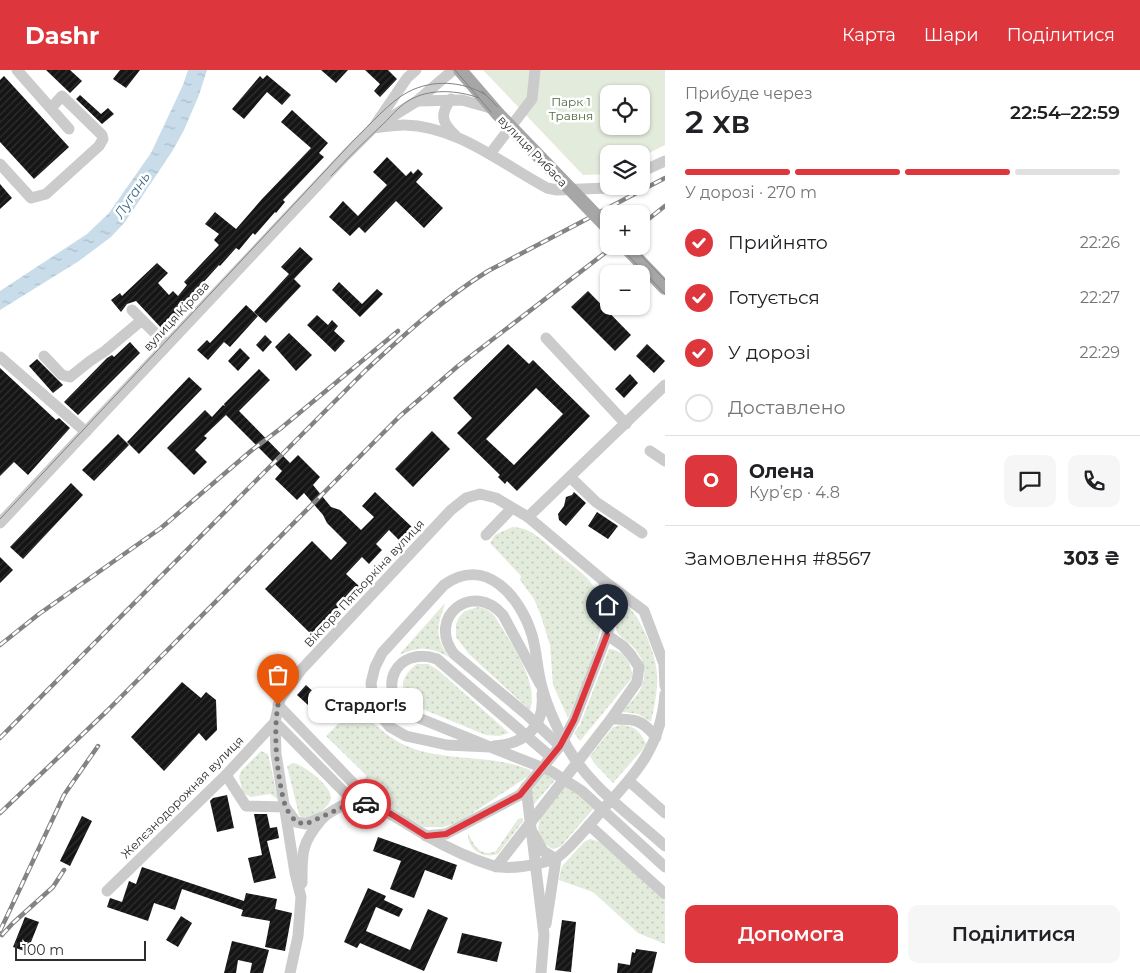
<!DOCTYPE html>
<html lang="uk">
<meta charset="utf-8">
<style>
:root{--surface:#fff;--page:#f6f6f6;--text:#202124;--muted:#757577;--line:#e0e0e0;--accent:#de363d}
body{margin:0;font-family:Montserrat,sans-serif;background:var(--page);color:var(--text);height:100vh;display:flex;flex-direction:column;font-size:19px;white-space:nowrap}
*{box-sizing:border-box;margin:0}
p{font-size:16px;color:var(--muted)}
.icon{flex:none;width:28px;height:28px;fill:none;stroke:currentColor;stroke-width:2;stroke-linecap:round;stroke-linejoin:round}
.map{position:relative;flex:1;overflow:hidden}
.sheet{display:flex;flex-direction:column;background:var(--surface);width:475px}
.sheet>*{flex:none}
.controls{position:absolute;left:600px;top:15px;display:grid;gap:10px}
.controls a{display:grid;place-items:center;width:50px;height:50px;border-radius:10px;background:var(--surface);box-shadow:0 1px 4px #0004;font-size:25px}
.scale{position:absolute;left:15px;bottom:12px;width:131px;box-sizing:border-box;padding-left:5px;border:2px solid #2e2e2e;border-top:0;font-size:14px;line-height:18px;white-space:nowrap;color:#2e2e2e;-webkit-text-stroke:4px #fff;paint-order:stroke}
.pin{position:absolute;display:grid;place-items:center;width:42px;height:42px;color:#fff;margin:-51px -21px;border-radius:50% 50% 50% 0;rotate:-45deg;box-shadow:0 0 5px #0007}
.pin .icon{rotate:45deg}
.courier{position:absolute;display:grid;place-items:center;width:50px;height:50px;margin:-25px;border:4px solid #de363d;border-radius:50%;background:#fff;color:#222;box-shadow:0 1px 6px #0007}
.bubble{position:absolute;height:35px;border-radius:10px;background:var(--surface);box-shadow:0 1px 4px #0004;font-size:16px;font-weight:600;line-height:35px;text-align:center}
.headline em{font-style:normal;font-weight:600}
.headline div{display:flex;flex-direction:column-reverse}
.headline{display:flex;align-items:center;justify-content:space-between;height:85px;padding:0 20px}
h1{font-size:32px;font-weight:600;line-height:38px}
.bar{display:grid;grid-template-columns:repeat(4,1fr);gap:8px 5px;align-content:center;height:60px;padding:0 20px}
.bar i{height:6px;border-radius:4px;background:var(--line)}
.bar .active{background:var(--accent)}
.bar p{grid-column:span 4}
.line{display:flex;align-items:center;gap:12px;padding:0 20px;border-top:1px solid var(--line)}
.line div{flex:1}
.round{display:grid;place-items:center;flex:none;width:52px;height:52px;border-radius:10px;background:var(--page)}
ol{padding:0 20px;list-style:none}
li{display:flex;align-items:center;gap:15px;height:55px}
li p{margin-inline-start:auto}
li .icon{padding:5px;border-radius:50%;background:var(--accent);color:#fff;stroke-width:4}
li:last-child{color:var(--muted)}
li i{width:28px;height:28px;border:2px solid var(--line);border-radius:50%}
.cta{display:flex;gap:10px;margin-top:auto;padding:10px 20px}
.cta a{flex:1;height:58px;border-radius:10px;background:var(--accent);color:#fff;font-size:20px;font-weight:600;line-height:58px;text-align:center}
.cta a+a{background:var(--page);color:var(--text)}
header{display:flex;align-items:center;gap:30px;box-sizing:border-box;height:70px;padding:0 25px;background:var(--accent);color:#fff}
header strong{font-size:24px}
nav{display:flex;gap:28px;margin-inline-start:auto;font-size:18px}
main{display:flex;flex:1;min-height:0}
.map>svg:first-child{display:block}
.grass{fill:url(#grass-dots)}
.park{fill:#e3ebdc;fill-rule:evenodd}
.water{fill:url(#water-ripples)}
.building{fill:url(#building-hatch);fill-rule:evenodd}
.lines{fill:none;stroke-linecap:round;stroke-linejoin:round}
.minor{stroke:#cbcbcb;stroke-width:11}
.major{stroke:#a6a6a6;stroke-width:14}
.tram{stroke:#838383;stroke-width:1}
.rail-casing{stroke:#838383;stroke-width:4.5}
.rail{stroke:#fff;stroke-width:2.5;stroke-dasharray:8;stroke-linecap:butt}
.minor-bridge{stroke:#cbcbcb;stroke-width:11}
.major-bridge{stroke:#a6a6a6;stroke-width:14}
.done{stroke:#777;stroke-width:5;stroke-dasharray:0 9}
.route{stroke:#de363d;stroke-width:6}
.labels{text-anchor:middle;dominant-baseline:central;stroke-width:5;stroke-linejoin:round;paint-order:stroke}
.park-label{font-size:12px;fill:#4f673d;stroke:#fff}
.street-label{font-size:12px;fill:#2e2e2e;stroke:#fff}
.water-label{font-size:14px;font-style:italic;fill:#3f6c8c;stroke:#fff}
</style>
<header>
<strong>Dashr</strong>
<nav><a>Карта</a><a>Шари</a><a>Поділитися</a></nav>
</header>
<main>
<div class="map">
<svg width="665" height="903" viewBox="0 0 665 903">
<defs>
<pattern id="grass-dots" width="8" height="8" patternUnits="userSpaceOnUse" patternTransform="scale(1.25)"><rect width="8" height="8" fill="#e3ebdc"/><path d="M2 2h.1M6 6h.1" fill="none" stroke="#c3cabd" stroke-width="1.8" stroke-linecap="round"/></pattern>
<pattern id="water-ripples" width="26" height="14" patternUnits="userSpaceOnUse" patternTransform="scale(1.25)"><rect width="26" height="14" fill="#c8dcea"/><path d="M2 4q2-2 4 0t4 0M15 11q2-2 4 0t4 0" fill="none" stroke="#acbdc9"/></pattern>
<pattern id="building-hatch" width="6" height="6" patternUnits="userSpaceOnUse" patternTransform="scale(1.25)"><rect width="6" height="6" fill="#151515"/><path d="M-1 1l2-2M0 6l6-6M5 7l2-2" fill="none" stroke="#2f2f2f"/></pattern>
</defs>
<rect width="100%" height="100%" fill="#fff"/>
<g class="grass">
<path d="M 512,457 C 531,457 544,472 557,483 C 569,493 586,504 594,517 C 599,525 602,536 602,546 C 600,576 581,620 568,648 L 553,615 L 550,575 L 540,543 L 534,529 L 520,510 L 521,506 L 490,473 L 495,465 Z"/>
<path d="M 615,528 C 623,533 631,538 636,546 C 646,562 656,586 657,605 C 658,621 654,637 651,652 L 638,644 L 623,642 C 628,634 637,627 641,618 C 649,601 642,584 629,573 C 624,569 617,565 616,559 C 614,549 619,542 615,528 Z"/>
<path d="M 445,533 C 444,539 441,544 440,549 C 436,563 440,576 449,587 C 429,577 421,576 399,585 Z"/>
<path d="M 478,537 L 486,539 L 494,545 C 508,569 540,612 530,640 L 469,584 L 456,567 L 456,554 L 459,547 L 465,541 Z"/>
<path d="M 609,579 C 624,580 633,594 632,608 L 580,671 L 574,663 L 580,655 Z"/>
<path d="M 417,594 L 428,594 L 438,600 L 509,663 L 499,666 L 486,665 L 415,636 C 397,623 400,606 417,594 Z"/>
<path d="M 360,641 C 375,654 390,670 409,677 C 447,692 492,684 530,700 L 531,703 L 527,707 L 459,752 L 443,757 L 423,757 L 381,732 L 361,711 L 367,706 L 326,666 L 348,644 L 352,647 Z"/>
<path d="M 621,655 C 635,656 640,661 646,674 L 643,679 L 613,713 L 594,693 L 590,686 L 613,657 Z"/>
<polygon points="261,681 268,684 278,729 270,724 251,727 243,723 239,707 241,701"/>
<path d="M 293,693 C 304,695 330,715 331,727 C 332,734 316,747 310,749 C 305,750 302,748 299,745 L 287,696 Z"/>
<polygon points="543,703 556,709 534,734 532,735 530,720"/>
<path d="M 566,715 L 595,737 L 561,776 L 553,779 C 543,775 535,762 540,750 C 543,741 559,724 566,715 Z"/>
<path d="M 521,748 L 523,748 L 523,751 L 498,784 C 484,789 467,780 468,763 C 474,775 480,788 496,781 L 518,749 Z"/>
<polygon points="590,769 601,772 665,831 665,874 638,863 593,822 559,810 561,799 563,795 584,772"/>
</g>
<path class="park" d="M 483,0 L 665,0 L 665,75 L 641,87 L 641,84 L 609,84 L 609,104 L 583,105 ZM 609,24 L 641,24 L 641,56 L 609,56 Z"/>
<polygon class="water" points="188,0 207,0 199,25 184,60 173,80 125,152 111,167 79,191 0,240 0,221 87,164 109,143 151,83 183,15"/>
<g class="building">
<polygon points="46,0 70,0 82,11 70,23"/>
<polygon points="120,0 140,0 126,18 113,9"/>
<polygon points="321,0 348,0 336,13"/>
<polygon points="365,0 388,0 397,9 380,27 374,21 380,14"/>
<polygon points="267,5 291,25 282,35 267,22 244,49 232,39 260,6 263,9"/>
<polygon points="4,6 69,77 34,109 0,72 0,10"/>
<polygon points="80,25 101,44 108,38 114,44 102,54 76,29"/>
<polygon points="292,40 328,73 319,83 324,87 283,130 285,132 276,143 275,142 255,165 253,163 239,180 236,178 220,196 219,195 191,226 195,230 165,262 136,231 127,234 121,242 111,230 120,223 122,226 157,193 168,203 158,213 169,225 173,221 178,226 187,215 184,212 219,175 214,170 219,164 205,154 215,142 236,159 262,129 311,78 281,52"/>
<polygon points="387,87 406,106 411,101 413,104 418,99 423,104 416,112 443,138 424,158 396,131 365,163 359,157 350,166 329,147 343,131 358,146 387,115 373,102"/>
<polygon points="0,114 12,128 0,139"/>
<polygon points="300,177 313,189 294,209 301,216 266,253 254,242 289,204 281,197"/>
<polygon points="339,212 362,234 377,219 383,224 360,247 332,220"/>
<polygon points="588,221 631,265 615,281 571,237"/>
<polygon points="246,235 258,246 230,277 224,272 208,290 197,280 207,270 210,273"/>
<polygon points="317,245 328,255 332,250 338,256 334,261 345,271 335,282 307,255"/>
<polygon points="289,263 312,285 296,301 275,277"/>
<polygon points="265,265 272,272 263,282 256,275"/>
<polygon points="130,272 140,283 78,345 64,332 107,288 112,285 114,287"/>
<path d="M 508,274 L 529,294 L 533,290 L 590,346 L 517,421 L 507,411 L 505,414 L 498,407 L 500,405 L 457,363 L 472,348 L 453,328 ZM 536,318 L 563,344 L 514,395 L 486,369 Z"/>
<polygon points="647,274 665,291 654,303 636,286"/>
<polygon points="240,278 250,288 238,301 228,291"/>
<polygon points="37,289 63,315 53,323 29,296"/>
<polygon points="0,298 56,350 59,348 70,358 28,405 14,392 0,406"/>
<polygon points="259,299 270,310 239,341 290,393 298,385 320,407 313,415 331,437 340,440 361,460 374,447 362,436 375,422 413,458 400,471 389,460 376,474 382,480 369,494 362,487 346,504 359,516 312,565 265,519 312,471 331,490 347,473 327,453 323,445 304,423 297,430 275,409 282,401 226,345 204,366 207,368 195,380 207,392 194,405 167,378 205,340 212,347 223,335 225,336 224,334"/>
<polygon points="630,304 638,313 624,328 615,319"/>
<polygon points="189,307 202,319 139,384 127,372"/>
<polygon points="432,361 450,379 413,417 395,399"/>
<polygon points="118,364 129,375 94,411 82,400"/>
<polygon points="71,413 83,425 23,489 10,477"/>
<polygon points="574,422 586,433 566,456 559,450 558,444 564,436 566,427 572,425"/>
<polygon points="597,442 618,456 608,469 588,456"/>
<polygon points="0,487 13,500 0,513"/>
<polygon points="182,612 201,628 206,622 216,630 217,660 206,671 199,663 164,701 131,667"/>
<polygon points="306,615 318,626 308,635 297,625"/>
<polygon points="227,725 234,758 217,762 210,731 213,728"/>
<polygon points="254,744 267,744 270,758 277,757 279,768 267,771 276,808 254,813 248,788 262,785"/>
<polygon points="82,746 92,751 70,796 60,791"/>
<polygon points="378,767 457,795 452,810 425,800 414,828 390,819 401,791 373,781"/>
<polygon points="142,797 244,831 246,823 277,829 275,839 292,843 285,881 265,877 270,851 241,846 243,840 182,819 175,840 154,833 148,851 107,837 110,828 122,832 129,811 136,814"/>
<polygon points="368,818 386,826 384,830 403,839 399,847 376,837 366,861 410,880 428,839 448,848 424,901 360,873 357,878 344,872"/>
<polygon points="181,846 192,853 178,877 166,870"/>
<polygon points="25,847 39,852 27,882 13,877"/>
<polygon points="562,850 576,852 571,902 555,900"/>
<polygon points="462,863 502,872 497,892 457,883"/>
<polygon points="232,871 269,880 263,903 250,903 252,893 238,890 236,903 224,903"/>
<polygon points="636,879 657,882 652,903 617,903 618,893 630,895 632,882 635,883"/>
</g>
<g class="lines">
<g class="minor">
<polyline points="17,0 69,59"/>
<path d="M 451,29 C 439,45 442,53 456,66"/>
<polyline points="417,31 462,30 494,39"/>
<polyline points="377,56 417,31 453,0"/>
<path d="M 373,58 C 383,57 394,55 404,55 C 458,56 502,94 547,118 L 557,120 L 607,118 L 611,116"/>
<polyline points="490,84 532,29 535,0"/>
<polyline points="0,94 31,128 46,124 99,76 103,69 102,65 62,26 51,38"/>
<polyline points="641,102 665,91"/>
<polyline points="132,240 167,275"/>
<polyline points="546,268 626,354"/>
<polyline points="44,286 62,305 70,307 90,291 105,281 142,250"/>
<polyline points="0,287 86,362"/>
<polyline points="650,381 665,391"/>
<polyline points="570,407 596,432 642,463"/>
<polyline points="528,447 665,315"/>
<polyline points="0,453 346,85 373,58 407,8 416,0"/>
<polyline points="486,465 511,439"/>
<path d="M 540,614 L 503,545 C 473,510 426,547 454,584 L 526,644 L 560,676"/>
<polyline points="278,635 376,737"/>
<path d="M 611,649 C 633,649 641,648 656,667"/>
<path d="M 488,676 L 409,644 C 374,619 397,575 437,589 L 551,687"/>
<polyline points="226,705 246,736 285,737 296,752 306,754 322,747"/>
<polyline points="630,712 665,743"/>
<polyline points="526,717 544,865 541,903"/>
<polyline points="589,755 665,824"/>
<polyline points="533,763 543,781 556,789 546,854"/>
<polyline points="426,766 446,764 520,725 560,676 574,650 607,565 611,547 604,511"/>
<polyline points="496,797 611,649 637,612 639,597 631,585 623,576 607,565"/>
<path d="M 302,813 C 302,783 301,774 321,750 C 327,743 345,733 354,732 C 373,730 408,755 425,765 C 446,777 471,789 494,796 C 509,800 539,795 554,789 C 564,786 595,748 604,738 C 638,702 661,675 665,624"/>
<polyline points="107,821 226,705 275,652 354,732"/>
<polyline points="290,903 298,866 301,827 295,803 276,684 275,652 280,629 301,600 451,440 466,428 480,424 496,428 528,447 604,511 644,541 664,594 665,616"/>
</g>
<g class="major">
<polyline points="460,0 498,44"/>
<polyline points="625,176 665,218"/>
</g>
<g class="tram">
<polyline points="455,0 496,48 609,166"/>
<polyline points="482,21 609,152"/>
<path d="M 331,106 C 347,89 363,73 380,57 C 389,49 398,37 408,31 C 429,18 457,20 479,28"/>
<polyline points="619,176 665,224"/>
<polyline points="632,176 665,210"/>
<path d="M 0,449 L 353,71 C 368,57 390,31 408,22 C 433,9 463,11 486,25"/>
</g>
<defs>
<g id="rail">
<polyline points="641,155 665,136"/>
<polyline points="0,575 39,544 161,458 252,380 280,359 398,261"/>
<path d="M 0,668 L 366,300 C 405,264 443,229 488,201 L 665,108"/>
<polyline points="0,743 107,641 400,346 458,296 614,176"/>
<polyline points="0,861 64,725 98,676"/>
<polyline points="2,865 13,853 53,817 64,800"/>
</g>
</defs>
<use href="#rail" class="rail-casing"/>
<use href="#rail" class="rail"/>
<g class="minor-bridge">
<path d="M 494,676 C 525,674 545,657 542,624"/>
<path d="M 665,776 C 633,747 594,720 571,683 C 561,668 546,634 542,617 C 537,600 537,582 532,565 C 520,526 485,485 444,515 L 382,583 L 375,597 L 371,613 L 373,630 L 380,645 L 390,657 L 406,666 L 447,675 L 490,677 L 551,701 L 582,721 L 665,797"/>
</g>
<polyline class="major-bridge" points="498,44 609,159"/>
</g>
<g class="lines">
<path class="done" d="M 278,635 C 273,664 277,707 285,735 C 287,741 292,747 296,752 L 306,754 L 354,732 L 366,734"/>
<polyline class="route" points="366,734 376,737 391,744 426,766 446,764 520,725 560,676 574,650 607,565"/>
</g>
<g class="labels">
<g class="park-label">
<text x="571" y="31">Парк 1<tspan x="571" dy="14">Травня</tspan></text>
</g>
<g class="street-label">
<text transform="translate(533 81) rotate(46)">вулиця Рибаса</text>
<text transform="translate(176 246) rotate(-47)">вулиця Кірова</text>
<text transform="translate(364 513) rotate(-47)">Віктора Пятьоркіна вулиця</text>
<text transform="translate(182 727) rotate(-45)">Желєзнодорожная вулиця</text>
</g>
<g class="water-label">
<text transform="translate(132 125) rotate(-56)">Лугань</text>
</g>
</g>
</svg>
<div class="controls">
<a><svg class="icon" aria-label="locate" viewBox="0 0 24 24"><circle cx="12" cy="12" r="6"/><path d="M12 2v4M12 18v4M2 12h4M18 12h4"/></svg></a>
<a><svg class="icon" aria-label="layers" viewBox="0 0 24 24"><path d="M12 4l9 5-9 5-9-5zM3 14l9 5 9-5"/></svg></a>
<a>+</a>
<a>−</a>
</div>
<div class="scale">100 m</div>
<div class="pin" style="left:278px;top:635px;background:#ea580c"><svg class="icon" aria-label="bag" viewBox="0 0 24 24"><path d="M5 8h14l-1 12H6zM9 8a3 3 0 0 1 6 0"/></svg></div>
<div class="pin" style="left:607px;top:565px;background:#1f2937"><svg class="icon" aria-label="home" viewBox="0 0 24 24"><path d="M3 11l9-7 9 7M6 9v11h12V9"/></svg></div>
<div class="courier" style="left:366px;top:734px"><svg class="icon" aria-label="car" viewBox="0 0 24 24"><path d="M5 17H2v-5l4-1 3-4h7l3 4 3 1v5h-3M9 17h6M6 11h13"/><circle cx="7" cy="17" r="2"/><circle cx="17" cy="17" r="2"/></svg></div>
<div class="bubble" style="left:308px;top:618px;width:115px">Стардог!s</div>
</div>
<section class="sheet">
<div class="headline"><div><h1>2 хв</h1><p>Прибуде через</p></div><em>22:54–22:59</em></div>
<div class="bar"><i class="active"></i><i class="active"></i><i class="active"></i><i></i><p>У дорозі · 270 m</p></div>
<ol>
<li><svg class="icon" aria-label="check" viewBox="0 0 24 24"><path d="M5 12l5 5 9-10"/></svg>Прийнято<p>22:26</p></li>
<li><svg class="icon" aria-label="check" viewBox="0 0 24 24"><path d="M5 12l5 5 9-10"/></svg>Готується<p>22:27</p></li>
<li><svg class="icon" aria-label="check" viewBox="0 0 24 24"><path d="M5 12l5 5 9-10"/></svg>У дорозі<p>22:29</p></li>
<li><i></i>Доставлено</li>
</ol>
<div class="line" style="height:90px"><b class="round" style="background:var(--accent);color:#fff">О</b><div><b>Олена</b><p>Кур’єр · 4.8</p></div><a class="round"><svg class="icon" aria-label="chat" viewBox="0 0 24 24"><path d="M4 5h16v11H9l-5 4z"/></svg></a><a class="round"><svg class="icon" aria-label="phone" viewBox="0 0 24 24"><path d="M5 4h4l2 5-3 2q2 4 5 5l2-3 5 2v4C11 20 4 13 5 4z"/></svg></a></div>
<div class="line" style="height:65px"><div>Замовлення #8567</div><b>303 ₴</b></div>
<div class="cta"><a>Допомога</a><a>Поділитися</a></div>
</section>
</main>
